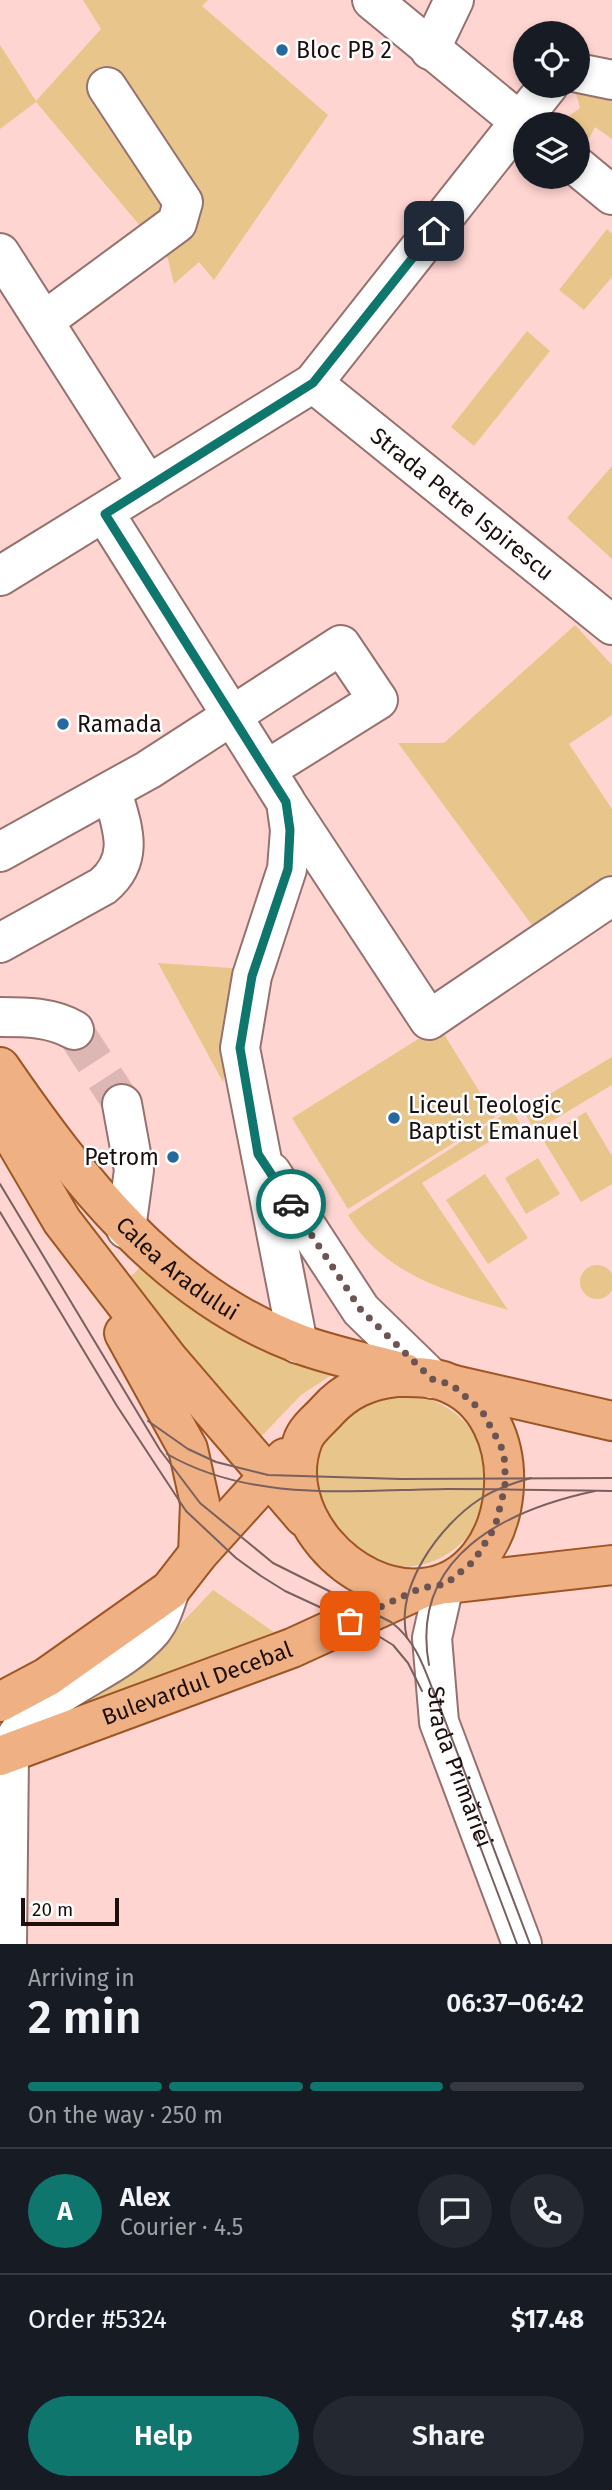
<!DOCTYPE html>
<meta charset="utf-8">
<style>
:root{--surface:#171b24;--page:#242831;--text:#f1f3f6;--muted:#9ea1a6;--line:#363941;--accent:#0f766e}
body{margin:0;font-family:"Fira Sans",sans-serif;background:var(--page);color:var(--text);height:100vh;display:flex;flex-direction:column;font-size:26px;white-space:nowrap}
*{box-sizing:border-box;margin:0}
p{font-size:23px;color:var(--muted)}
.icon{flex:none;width:38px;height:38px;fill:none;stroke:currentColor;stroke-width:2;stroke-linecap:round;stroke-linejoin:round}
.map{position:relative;height:1944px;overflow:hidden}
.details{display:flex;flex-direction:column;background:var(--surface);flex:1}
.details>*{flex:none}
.controls{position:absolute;left:513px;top:21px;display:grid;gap:14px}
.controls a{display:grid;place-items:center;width:77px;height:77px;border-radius:50%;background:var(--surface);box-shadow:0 4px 10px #0003;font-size:35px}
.scale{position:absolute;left:21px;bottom:18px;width:98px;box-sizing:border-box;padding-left:7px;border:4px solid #1c0f0e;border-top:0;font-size:19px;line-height:24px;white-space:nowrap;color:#1c0f0e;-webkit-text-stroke:5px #fff;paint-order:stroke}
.pin{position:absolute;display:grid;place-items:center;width:60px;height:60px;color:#fff;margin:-30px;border-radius:14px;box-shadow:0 4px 10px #0006}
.courier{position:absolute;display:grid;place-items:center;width:70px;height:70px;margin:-35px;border:5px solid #0f766e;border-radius:50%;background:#fff;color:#222;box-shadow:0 2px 9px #0007}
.head em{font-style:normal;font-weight:600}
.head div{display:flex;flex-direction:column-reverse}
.head{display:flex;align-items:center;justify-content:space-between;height:119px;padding:0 28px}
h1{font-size:46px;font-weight:600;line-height:52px}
.bar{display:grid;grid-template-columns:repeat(4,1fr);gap:10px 7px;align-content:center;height:84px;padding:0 28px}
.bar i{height:9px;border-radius:5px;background:var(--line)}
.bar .active{background:var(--accent)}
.bar p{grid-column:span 4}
.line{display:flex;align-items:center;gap:18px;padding:0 28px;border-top:2px solid var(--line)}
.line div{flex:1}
.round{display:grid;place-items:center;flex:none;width:74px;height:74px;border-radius:37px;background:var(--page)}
.primary-button{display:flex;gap:14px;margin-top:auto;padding:14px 28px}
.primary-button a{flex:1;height:80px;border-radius:42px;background:var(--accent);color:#fff;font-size:28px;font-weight:600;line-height:80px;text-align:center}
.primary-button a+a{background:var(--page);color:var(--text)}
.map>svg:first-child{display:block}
.green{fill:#e8c58b}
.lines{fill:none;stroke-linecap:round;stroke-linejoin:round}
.minor-tunnel{stroke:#ddb7b4;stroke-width:38;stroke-dasharray:38 19;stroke-linecap:butt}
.minor-casing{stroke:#96716e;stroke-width:42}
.major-casing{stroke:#9e5524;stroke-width:42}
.minor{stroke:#fff;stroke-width:38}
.major{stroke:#efb083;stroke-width:38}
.tram{stroke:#79605e;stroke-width:2}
.done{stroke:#6b5452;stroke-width:7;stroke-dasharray:0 12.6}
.route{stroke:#0f766e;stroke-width:9}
.poi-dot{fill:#26699e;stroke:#fff;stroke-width:2.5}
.labels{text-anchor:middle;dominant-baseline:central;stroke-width:5;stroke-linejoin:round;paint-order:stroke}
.poi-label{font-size:23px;fill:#1c0f0e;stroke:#fff;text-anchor:start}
.street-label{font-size:23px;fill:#1c0f0e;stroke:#fff}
</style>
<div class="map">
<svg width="612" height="1944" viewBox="0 0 612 1944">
<rect width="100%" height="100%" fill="#ffd5d1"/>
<g class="green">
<polygon points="83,0 208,0 202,6 328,115 214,280 199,262 174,284 168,259 36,102 0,129 0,45 36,101 101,29"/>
<polygon points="612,80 612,139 595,127 583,150 578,144 578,124 566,124 565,119 580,108 574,86"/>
<polygon points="607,229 612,234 612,277 584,310 559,290"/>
<polygon points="527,331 550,351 474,446 451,427"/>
<polygon points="612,466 612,559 567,518"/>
<polygon points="575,625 612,665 612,715 569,744 612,809 612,896 537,932 398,743 444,743"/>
<polygon points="158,963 246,969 223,1082"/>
<polygon points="439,1026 495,1117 348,1209 292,1118"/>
<polygon points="612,1057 612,1085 535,1131 523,1110"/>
<path d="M 512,1109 L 520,1123 L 422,1183 L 508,1310 C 447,1292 382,1273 348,1215 Z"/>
<polygon points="586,1112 612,1156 612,1184 581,1202 542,1138"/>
<polygon points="538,1158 560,1194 526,1214 505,1178"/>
<polygon points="485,1174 528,1238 488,1264 446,1200"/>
<polygon points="144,1264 336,1372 301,1395 256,1442 130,1277"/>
<circle cx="597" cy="1282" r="17"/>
<circle cx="402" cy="1481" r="86"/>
<polygon points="213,1590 274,1632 45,1724 153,1653"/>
</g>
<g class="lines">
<polyline class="minor-tunnel" points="74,1030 122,1104"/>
<defs>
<g id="minor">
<polyline points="372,0 525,126"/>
<polyline points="430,50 454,0"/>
<polyline points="578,73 612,80"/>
<polyline points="578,167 612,195"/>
<polyline points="0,253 148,485"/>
<polyline points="44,321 177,223 183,202 107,87"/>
<path id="s1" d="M 313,383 L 612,625"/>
<polyline points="105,514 286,802 290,830 287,869 252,976 240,1048 298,1344"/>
<polyline points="0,576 313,383 548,86"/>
<polyline points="289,807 429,1020 612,896"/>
<polyline points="0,852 148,770 341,645 378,700 266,770"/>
<path d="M 0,943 L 103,886 C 136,858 122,827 112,791"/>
<path d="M 0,1017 C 26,1017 51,1017 74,1030"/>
<polyline points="122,1104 134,1170 126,1229"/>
<polyline points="271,1172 361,1310 432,1379"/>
<path id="s2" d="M 444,1585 L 432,1638 L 439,1722 L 522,1944"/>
<path d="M 7,1944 L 9,1753 C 30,1690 111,1678 152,1630 C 161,1619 165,1604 170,1590"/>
</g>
<g id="major">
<path id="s3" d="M 0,1067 C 77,1179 165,1293 297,1343 C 331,1356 369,1363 405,1373"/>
<polyline points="0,1115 62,1221 169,1360 304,1517"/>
<polyline points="124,1333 188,1449 200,1503 198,1554"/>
<path d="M 396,1377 C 412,1377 428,1376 443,1381 C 535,1412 519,1579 423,1588 C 350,1595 275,1512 303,1440 C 307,1429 319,1420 327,1411 C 346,1390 368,1380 396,1377 Z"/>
<polyline points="454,1385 612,1421"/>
<polyline points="447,1584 612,1565"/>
<polyline points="0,1702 47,1677 170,1590 198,1554 285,1458"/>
<path id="s4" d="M 0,1756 L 292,1648 L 421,1589"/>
</g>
</defs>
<use href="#minor" class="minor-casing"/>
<use href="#major" class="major-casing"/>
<use href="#minor" class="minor"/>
<use href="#major" class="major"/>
<g class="tram">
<path d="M 0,1184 L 160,1450 L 200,1503 L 273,1563 L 391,1622 C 416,1641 424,1667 435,1696"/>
<polyline points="0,1212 117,1406 186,1511 236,1558 261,1576 285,1591 365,1628 393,1645 408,1663 422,1691"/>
<polyline points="148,1421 188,1449 216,1462 268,1475 401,1479 612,1478"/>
<path d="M 167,1454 C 252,1503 353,1490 447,1489 C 502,1489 557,1490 612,1491"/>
<path d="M 407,1638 C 394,1587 440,1525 480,1499 C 495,1489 513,1483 531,1478"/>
<path d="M 429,1665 C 409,1556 506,1510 595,1491"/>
<polyline points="433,1689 530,1944"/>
<polyline points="475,1833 517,1944"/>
</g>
</g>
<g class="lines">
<polyline class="done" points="291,1204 361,1310 432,1379 452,1385 482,1411 501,1446 505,1462 505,1487 495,1527 474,1561 446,1584 421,1588 350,1621"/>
<polyline class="route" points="291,1204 258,1154 240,1048 252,976 288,869 290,830 286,802 105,514 313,383 434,231"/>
</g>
<g class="poi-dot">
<circle cx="282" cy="50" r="7"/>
<circle cx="63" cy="724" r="7"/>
<circle cx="394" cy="1118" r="7"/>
<circle cx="173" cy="1157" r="7"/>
</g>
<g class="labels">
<g class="poi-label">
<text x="296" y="50">Bloc PB 2</text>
<text x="77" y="724">Ramada</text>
<text x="408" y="1105">Liceul Teologic<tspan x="408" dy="26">Baptist Emanuel</tspan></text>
<text x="159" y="1157" text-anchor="end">Petrom</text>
</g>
<g class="street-label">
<text stroke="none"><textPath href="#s1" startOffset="192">Strada Petre Ispirescu</textPath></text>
<text stroke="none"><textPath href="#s3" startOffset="270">Calea Aradului</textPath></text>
<text stroke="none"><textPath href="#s4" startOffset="210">Bulevardul Decebal</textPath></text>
<text stroke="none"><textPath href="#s2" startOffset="187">Strada Primăriei</textPath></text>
</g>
</g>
</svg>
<div class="controls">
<a><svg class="icon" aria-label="locate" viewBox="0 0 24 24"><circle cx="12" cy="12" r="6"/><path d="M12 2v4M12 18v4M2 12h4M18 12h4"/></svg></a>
<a><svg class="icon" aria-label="layers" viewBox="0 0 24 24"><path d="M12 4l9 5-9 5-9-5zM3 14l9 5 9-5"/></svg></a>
</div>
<div class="scale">20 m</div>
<div class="pin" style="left:350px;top:1621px;background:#ea580c"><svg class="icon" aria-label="bag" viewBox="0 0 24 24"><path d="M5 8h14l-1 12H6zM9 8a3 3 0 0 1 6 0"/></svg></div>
<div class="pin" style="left:434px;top:231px;background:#1f2937"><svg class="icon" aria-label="home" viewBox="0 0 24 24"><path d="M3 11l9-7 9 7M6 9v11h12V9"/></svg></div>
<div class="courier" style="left:291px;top:1204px"><svg class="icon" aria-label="car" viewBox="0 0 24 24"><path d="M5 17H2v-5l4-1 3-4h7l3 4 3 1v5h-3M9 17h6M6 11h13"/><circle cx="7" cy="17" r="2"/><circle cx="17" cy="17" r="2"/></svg></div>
</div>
<section class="details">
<div class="head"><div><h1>2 min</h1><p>Arriving in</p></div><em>06:37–06:42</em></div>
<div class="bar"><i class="active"></i><i class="active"></i><i class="active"></i><i></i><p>On the way · 250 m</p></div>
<div class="line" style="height:126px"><b class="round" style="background:var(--accent);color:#fff">A</b><div><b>Alex</b><p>Courier · 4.5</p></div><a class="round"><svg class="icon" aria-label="chat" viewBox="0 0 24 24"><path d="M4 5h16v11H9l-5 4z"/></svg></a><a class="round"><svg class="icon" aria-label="phone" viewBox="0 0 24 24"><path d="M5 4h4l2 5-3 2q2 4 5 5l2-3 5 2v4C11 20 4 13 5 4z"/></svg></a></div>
<div class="line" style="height:91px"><div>Order #5324</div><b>$17.48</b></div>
<div class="primary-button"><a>Help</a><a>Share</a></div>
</section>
